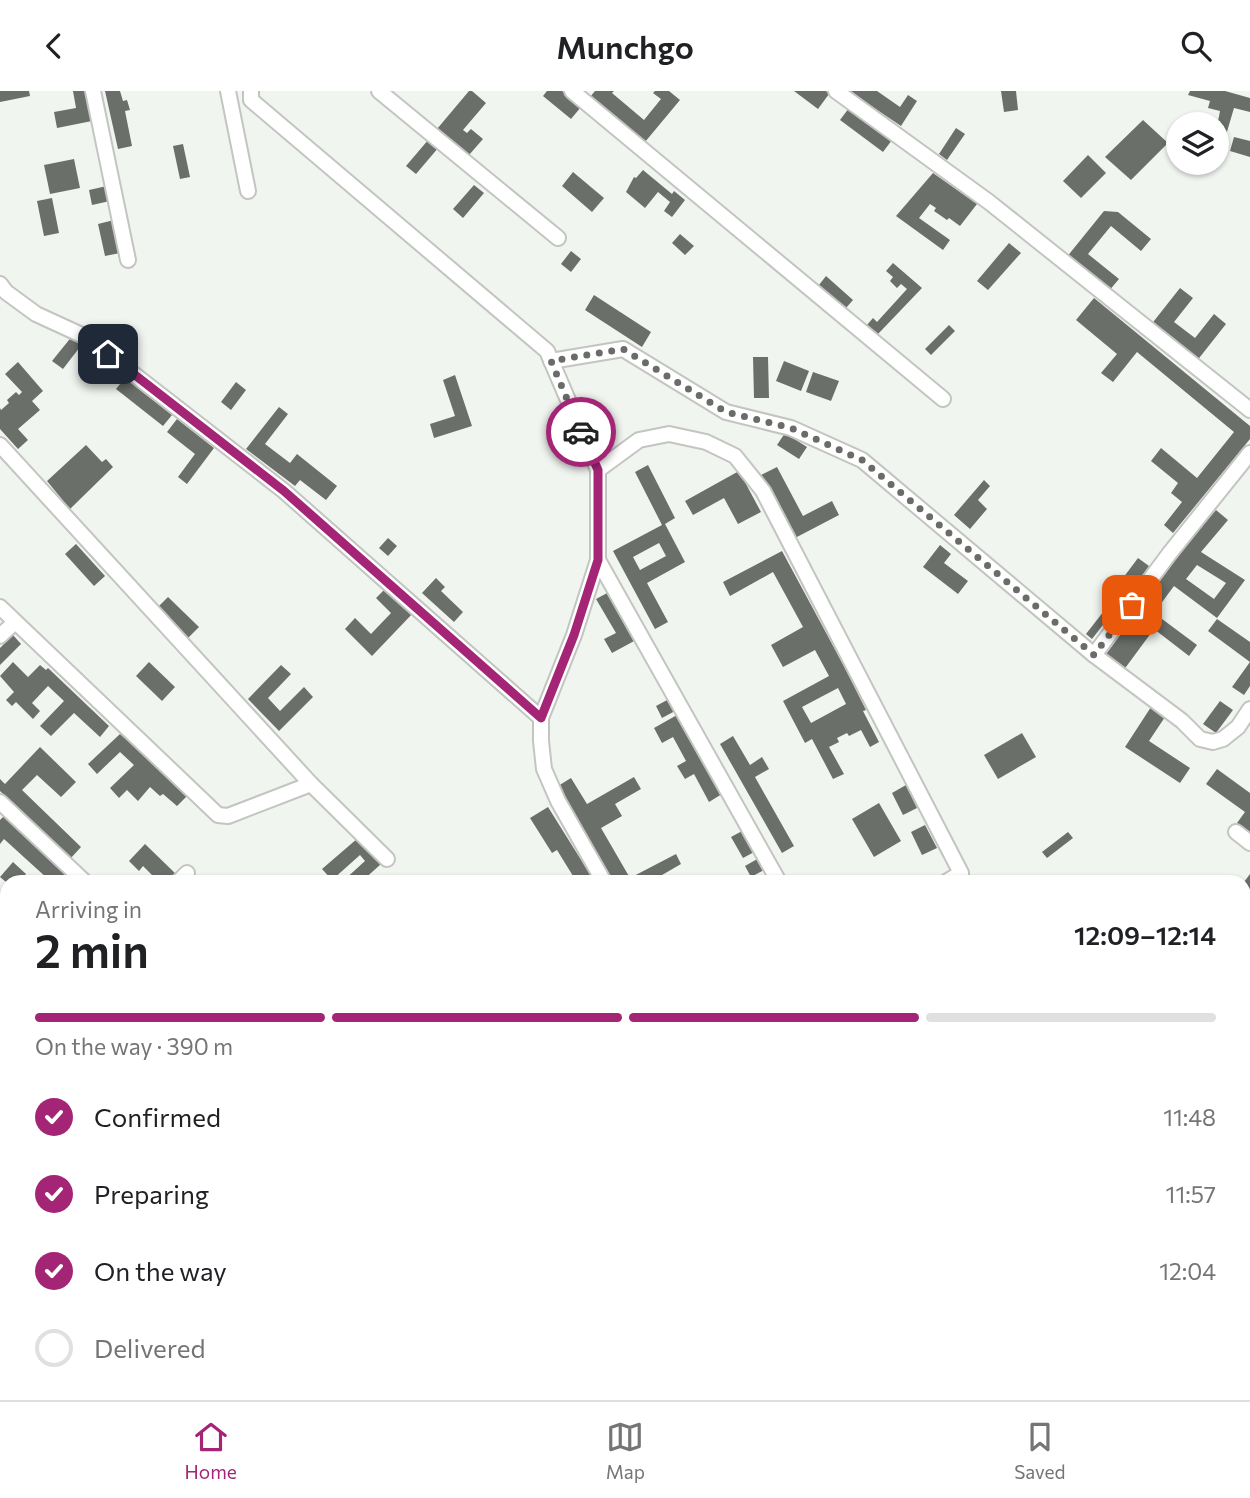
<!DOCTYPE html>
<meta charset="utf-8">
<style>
:root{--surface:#fff;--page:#f6f6f6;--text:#202124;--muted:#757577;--line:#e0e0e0;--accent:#a42576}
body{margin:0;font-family:Commissioner,sans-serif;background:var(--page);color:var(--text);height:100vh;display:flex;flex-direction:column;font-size:26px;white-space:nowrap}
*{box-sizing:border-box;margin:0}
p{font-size:23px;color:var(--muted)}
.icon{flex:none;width:38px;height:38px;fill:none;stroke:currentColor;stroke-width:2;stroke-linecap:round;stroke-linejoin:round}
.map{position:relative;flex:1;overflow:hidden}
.drawer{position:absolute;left:0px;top:784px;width:1251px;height:525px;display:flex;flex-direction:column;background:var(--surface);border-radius:21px 21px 0 0;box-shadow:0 2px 5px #0004}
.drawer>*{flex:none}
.buttons{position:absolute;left:1166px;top:21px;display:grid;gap:14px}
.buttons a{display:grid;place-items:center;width:63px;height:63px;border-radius:50%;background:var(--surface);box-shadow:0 2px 5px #0004;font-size:35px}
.pin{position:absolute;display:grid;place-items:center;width:60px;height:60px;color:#fff;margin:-30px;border-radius:14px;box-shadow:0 4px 10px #0006}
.courier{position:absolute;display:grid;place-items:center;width:70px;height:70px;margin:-35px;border:5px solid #a42576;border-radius:50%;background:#fff;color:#222;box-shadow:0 2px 9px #0007}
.overview em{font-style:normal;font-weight:600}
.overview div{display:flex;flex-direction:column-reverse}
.overview{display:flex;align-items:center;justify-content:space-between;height:119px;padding:0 35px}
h1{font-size:46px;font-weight:600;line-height:52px}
.bar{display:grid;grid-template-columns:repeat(4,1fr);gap:10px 7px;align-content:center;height:84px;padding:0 35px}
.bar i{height:9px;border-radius:5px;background:var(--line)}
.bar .current{background:var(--accent)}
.bar p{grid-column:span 4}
ol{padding:0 35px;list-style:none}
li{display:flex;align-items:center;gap:21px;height:77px}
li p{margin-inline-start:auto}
li .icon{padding:7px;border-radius:50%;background:var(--accent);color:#fff;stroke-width:4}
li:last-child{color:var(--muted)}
li i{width:38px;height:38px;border:4px solid var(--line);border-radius:50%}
header{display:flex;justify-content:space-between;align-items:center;height:91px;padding:0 35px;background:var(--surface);font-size:32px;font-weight:600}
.dock{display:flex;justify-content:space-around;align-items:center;height:98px;border-top:2px solid var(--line);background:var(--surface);font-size:19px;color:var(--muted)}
.dock a{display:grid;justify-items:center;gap:4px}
.dock .current{color:var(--accent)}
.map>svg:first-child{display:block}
.building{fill:#6b6f6a;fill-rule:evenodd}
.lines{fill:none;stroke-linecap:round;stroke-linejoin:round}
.lane-casing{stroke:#c2c5c0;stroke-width:10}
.street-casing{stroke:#c2c5c0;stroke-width:18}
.lane{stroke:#fff;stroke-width:7}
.street{stroke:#fff;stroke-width:14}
.done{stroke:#6a6c69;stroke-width:7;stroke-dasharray:0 12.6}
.route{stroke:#a42576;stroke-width:9}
</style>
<header><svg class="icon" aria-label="back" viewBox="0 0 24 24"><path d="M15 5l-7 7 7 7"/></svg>Munchgo<svg class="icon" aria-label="search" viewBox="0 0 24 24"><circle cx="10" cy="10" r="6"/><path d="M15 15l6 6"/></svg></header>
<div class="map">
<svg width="1250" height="1309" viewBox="0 0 1250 1309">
<rect width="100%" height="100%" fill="#f1f5f0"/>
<g class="building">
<polygon points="0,0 29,0 30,5 0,11"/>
<polygon points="73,0 86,0 92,30 57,37 54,21 76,17"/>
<polygon points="105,0 120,0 123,10 127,9 130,19 125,20 132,55 118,58"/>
<polygon points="469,0 472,0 486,12 463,39 467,42 471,38 483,48 469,64 437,38"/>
<polygon points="547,0 562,0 581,16 571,28 543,5"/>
<polygon points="595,0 614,0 612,2 644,29 661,8 653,2 655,0 669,0 680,9 645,51 590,6"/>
<polygon points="794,0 826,0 829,3 818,18"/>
<polygon points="849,0 877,0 900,16 908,4 917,10 901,35"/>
<polygon points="1001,0 1016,0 1018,19 1004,21"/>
<polygon points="1190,0 1225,0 1250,7 1250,21 1234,17 1226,44 1216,41 1220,20 1208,17 1210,10 1188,4"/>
<polygon points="849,17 892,49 883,61 840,29"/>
<polygon points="1143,29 1168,52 1131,89 1105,66"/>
<polygon points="956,37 965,43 947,69 939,63"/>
<polygon points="1234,46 1250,50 1250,66 1230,60"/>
<polygon points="429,48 439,56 416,83 406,75"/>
<polygon points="183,53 190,86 180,88 173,55"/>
<polygon points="1088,64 1106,82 1081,107 1063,90"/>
<polygon points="74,68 80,97 50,103 44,74"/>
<polygon points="643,79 672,103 674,100 685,109 672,126 664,120 670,111 658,101 645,117 626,101 634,86 636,87"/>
<polygon points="573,81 604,107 592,121 562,95"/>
<polygon points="933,82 977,113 960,135 949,127 947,129 934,120 936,117 930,113 919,127 950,149 943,159 896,125"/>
<polygon points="474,94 484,102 463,127 453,118"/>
<polygon points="107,95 110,110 92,114 89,99"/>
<polygon points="52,107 59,142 44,145 37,110"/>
<polygon points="1104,120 1118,121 1151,148 1141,160 1111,135 1088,163 1119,188 1108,201 1066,167"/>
<polygon points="114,129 120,162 105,165 98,133"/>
<polygon points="680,143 694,155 685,164 672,152"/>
<polygon points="1009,152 1021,162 988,199 977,190"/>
<polygon points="571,160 581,168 571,181 561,173"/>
<polygon points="893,172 922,197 878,243 867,234 873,227 877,231 907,198 901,193 897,197 890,190 893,186 886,180"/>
<polygon points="826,185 853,209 846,217 819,194"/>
<polygon points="1180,197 1193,207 1174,231 1195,247 1214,223 1226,233 1196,271 1150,235"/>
<polygon points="594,204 651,241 642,256 585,219"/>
<polygon points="1094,207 1250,335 1250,348 1173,442 1164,434 1182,411 1171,402 1178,392 1151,370 1161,357 1197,387 1234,341 1137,261 1113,291 1101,282 1117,263 1076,229"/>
<polygon points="949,234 955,240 931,264 925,258"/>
<polygon points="73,244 83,252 63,278 52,270"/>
<polygon points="753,266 768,266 769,307 754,307"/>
<polygon points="784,270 809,280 801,300 776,290"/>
<polygon points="18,271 43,300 32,310 40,319 18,338 28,349 18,358 0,338 0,317 1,319 9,312 7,309 16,301 19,304 22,301 5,283"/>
<polygon points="813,281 839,290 831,310 806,301"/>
<polygon points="455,284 472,335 434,347 430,333 455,325 443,289"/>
<polygon points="125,287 172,324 163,335 116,298"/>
<polygon points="236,291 246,299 231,319 221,311"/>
<polygon points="279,316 288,323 265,353 290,372 297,363 337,395 326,409 300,389 295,395 246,358"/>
<polygon points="177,328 214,357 187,393 178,386 195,363 167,341"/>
<polygon points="785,342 807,356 799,368 777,354"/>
<polygon points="86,354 102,371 106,368 113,376 70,418 47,390"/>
<path d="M 648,374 L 675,427 L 665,433 L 685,471 L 647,492 L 668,531 L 655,538 L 613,460 L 662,434 L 635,381 ZM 659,452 L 666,465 L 640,479 L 633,466 Z"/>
<polygon points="777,376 803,425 832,410 839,424 795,447 761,384"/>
<polygon points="739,380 761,421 738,433 724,407 693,424 685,410"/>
<polygon points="984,389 990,395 978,409 987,418 970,438 954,424"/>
<path d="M 1216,419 L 1228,429 L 1201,461 L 1245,489 L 1217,527 L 1174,495 L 1154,522 L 1197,554 L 1189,565 L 1154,538 L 1123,580 L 1104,566 L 1188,452 ZM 1197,474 L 1226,492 L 1214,508 L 1186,488 Z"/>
<polygon points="388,447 397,455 388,465 379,457"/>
<polygon points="76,453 105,485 94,495 65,463"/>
<polygon points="940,454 951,463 944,472 968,490 958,503 923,476"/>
<path d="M 782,460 L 845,577 L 866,619 L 863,620 L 879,651 L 870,656 L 861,639 L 849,645 L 847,642 L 837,647 L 839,651 L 829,656 L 844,683 L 833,688 L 812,648 L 805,652 L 783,610 L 829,585 L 815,559 L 783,576 L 771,554 L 803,536 L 773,481 L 730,505 L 723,491 ZM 838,597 L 846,613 L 811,632 L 802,616 Z"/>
<polygon points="1138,467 1149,475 1122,512 1111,503"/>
<polygon points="436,487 445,496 441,500 463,521 454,531 422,502"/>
<polygon points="388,495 414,521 372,565 345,538 355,527 371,543 391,522 376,507"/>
<polygon points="609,501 636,549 612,562 604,548 616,542 596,508"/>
<polygon points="168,506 199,536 188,547 157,517"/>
<polygon points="1107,516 1113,521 1092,548 1086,543"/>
<polygon points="1217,528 1250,551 1250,571 1208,540"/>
<polygon points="13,544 21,553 0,574 0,557"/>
<polygon points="13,571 28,586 40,574 46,579 48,577 109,635 100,646 74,622 51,645 40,635 64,610 48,595 32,612 40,620 33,628 16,611 12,615 6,609 14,601 0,585"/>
<polygon points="149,571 175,596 162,610 136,585"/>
<polygon points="1250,571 1250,595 1244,604 1232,596"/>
<polygon points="281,574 291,583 268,607 280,620 304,596 313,606 279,640 248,608"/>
<polygon points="669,608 675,620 662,627 656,615"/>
<polygon points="1220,610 1233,619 1216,642 1203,633"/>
<polygon points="1151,616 1165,626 1149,650 1190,677 1180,692 1125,656"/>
<polygon points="677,624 722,703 709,711 694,683 685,688 677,675 686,670 673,646 662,652 654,637"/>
<polygon points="1022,642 1036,666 998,688 984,664"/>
<polygon points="120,643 188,704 177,715 163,703 160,705 150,696 138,710 127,699 119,707 110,697 134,674 120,661 97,683 88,673"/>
<polygon points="733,645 750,674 762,666 769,678 755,686 794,755 782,762 720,653"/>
<polygon points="40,656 76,691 61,706 37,684 22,699 81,756 70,768 0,700 0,688 5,693"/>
<polygon points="1217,678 1250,702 1250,741 1237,732 1245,721 1206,693"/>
<polygon points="634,686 641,698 615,713 622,725 601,737 630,787 676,763 681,773 650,791 614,791 558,695 571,687 587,713"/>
<polygon points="906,694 917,717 903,724 892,702"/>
<polygon points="879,712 901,750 874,766 852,728"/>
<polygon points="548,716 593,788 587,791 571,791 569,788 573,785 557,759 552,762 530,727"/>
<polygon points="4,725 72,788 69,791 45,791 48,788 4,748 0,753 0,729"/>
<polygon points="925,734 937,757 922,764 911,741"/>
<polygon points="744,739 756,760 743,767 731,746"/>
<polygon points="1068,741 1073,747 1047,767 1042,761"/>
<polygon points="358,747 381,773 361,791 342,791 365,770 360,764 332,789 322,778"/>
<polygon points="145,753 178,785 173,791 151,791 155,787 143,775 139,780 129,770"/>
<polygon points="759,767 766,778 751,786 745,775"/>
<polygon points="13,771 26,783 19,791 6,791 0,786"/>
<polygon points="1250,783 1250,823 1244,819 1244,791"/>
<polygon points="468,1302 540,1302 541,1309 527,1309 526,1304 469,1309"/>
<polygon points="827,1302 842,1302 850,1309 829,1309 824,1305"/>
<polygon points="869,1302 890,1302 884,1309 863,1309"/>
</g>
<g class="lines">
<defs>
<g id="lane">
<polyline points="26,1309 27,1302"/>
<polyline points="792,1309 797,1302"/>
<polyline points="893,1309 899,1302"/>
</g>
<g id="street">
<polyline points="93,0 128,169"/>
<polyline points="228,0 248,100"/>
<polyline points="251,0 251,9 547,260 598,379"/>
<polyline points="379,0 558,147"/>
<polyline points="572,0 943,308"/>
<polyline points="836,0 989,111 1250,319"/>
<polyline points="0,193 6,201 36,223 86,246 284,400 541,627"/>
<polyline points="551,270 623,258 726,321 791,337 862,369 1094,564"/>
<polyline points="0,354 311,693 387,768"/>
<polyline points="1250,362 1169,463 1094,564 1182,630 1200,648 1213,651 1223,648 1238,636 1250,618"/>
<polyline points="598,469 779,791"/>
<polyline points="0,516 218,724 228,725 311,693"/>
<polyline points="0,545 15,531"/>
<polyline points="0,711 85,791"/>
<polyline points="1236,741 1250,752"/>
<polyline points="178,791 187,782"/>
<polyline points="604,791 558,710 544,678 541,650 541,627 574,544 598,469 598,379 639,349 669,343 706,351 735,365 763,400 961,782 946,791"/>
<polyline points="0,872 7,881"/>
<polyline points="1244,900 1250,903"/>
<polyline points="7,954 1,961 7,984"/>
<polyline points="1244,977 1250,965"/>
<polyline points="1244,986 1250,989"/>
<polyline points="1244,1090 1250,1093"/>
<polyline points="0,1152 7,1152"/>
<polyline points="388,1302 389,1309"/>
<polyline points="552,1302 553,1309"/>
<polyline points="694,1302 696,1309"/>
</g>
</defs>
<use href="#lane" class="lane-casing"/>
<use href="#street" class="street-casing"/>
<use href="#lane" class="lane"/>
<use href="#street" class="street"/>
</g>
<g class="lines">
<polyline class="done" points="581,341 551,270 623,258 726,321 791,337 862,369 1094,564 1132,514"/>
<polyline class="route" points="108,263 284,400 541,627 574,544 598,469 598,379 581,341"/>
</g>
</svg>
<div class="buttons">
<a><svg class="icon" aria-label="layers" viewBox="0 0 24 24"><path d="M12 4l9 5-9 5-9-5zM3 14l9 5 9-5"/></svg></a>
</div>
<div class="pin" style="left:1132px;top:514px;background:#ea580c"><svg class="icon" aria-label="bag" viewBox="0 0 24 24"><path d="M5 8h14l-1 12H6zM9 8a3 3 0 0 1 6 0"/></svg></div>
<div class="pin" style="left:108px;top:263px;background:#1f2937"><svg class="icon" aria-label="home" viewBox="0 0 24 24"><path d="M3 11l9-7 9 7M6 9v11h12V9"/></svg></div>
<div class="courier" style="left:581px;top:341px"><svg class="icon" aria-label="car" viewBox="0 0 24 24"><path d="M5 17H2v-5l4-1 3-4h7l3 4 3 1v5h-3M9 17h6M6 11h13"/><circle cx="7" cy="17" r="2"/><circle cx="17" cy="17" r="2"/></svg></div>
<section class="drawer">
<div class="overview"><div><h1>2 min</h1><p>Arriving in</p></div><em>12:09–12:14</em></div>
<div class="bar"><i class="current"></i><i class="current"></i><i class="current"></i><i></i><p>On the way · 390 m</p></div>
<ol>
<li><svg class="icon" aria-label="check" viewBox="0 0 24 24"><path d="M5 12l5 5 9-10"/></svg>Confirmed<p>11:48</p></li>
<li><svg class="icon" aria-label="check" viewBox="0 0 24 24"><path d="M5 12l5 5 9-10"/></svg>Preparing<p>11:57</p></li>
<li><svg class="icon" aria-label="check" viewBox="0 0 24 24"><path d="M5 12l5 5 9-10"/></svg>On the way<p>12:04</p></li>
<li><i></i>Delivered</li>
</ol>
</section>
</div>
<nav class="dock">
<a class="current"><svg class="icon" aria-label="home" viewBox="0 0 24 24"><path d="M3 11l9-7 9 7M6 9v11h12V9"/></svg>Home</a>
<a><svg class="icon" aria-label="map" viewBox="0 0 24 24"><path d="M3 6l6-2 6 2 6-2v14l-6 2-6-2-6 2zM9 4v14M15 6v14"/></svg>Map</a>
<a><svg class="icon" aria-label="saved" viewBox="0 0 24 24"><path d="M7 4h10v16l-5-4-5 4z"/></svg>Saved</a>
</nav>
